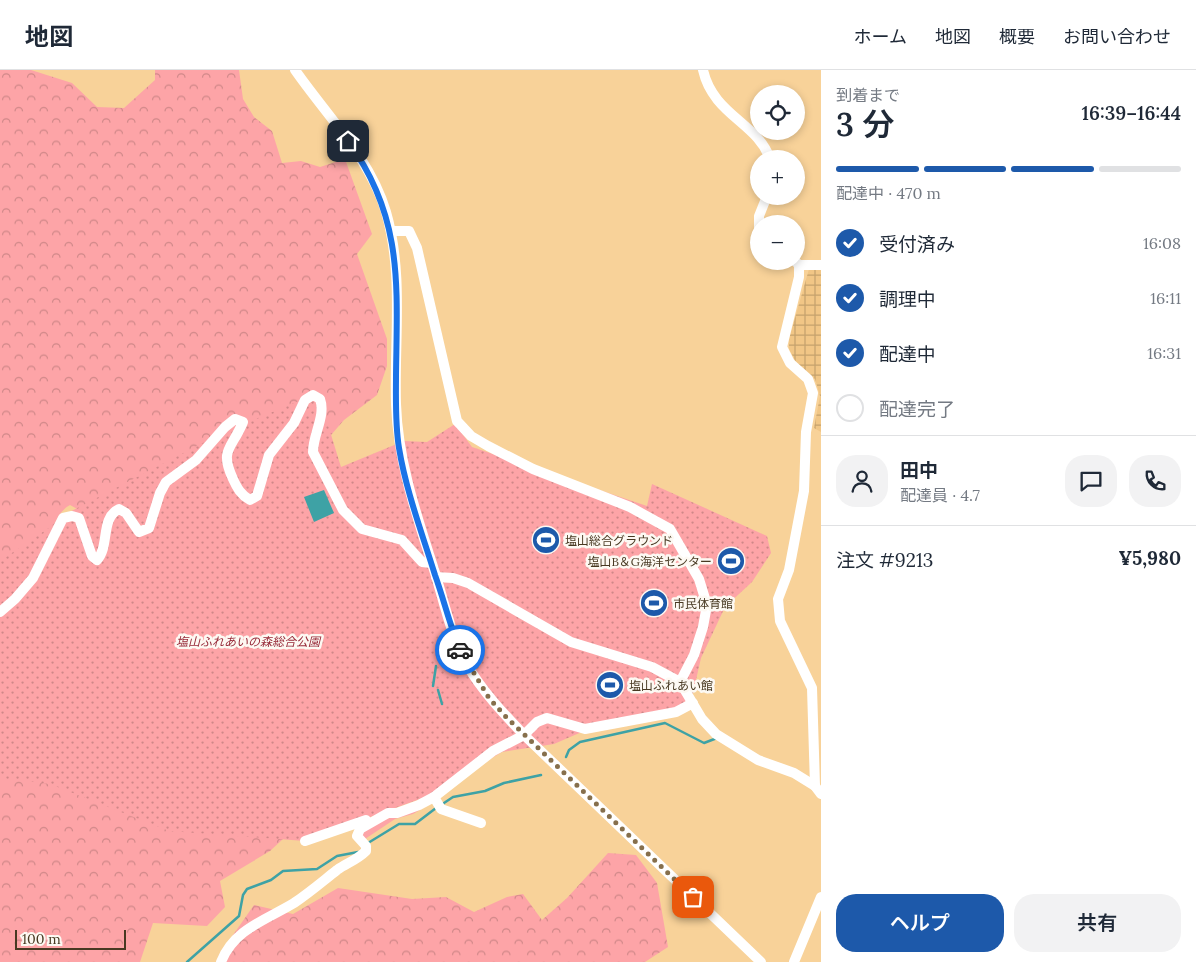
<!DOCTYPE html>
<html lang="ja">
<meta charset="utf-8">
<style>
:root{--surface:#fff;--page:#f2f2f3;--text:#1f2937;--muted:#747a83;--line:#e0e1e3;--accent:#1d59aa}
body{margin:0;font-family:Lora,"Noto Sans JP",serif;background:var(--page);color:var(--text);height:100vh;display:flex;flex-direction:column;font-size:19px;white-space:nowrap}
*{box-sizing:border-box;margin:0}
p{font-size:16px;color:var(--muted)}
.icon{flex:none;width:28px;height:28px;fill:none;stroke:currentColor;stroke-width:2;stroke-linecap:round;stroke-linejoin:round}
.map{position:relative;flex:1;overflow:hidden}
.drawer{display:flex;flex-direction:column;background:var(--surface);width:375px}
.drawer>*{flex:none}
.buttons{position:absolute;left:750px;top:15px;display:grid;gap:10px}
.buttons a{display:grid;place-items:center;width:55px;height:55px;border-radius:50%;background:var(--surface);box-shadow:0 2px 8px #0003;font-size:25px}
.scale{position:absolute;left:15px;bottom:12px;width:111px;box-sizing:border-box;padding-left:5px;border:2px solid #483922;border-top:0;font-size:14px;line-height:18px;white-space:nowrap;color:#483922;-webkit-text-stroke:4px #fdf9f3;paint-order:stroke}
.pin{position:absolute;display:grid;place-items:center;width:42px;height:42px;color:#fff;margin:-21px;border-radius:10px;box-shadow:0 2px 8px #0006}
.courier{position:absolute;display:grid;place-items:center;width:50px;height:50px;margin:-25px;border:4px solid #1a73e8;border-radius:50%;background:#fff;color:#222;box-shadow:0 1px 6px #0007}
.overview em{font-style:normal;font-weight:600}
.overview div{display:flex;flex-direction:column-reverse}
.overview{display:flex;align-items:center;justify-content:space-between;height:85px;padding:0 15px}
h1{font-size:32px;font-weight:600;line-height:38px}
.bar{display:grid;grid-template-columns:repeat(4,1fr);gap:8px 5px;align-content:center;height:60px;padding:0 15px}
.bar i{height:6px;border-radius:4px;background:var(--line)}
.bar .current{background:var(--accent)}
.bar p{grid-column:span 4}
.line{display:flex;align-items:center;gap:12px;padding:0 15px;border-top:1px solid var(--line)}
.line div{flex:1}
.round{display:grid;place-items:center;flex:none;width:52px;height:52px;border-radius:20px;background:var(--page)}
ol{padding:0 15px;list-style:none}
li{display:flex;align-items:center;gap:15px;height:55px}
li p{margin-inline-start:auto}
li .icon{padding:5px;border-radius:50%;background:var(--accent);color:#fff;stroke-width:4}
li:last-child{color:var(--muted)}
li i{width:28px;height:28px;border:2px solid var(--line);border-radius:50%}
.cta{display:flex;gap:10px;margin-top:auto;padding:10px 15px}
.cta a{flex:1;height:58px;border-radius:20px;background:var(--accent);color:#fff;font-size:20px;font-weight:600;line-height:58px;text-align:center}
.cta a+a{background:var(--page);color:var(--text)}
header{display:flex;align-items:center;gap:30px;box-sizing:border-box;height:70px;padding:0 25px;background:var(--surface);border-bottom:1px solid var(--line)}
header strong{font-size:24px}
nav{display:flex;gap:28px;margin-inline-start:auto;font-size:18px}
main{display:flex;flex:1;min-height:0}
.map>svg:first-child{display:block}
.industrial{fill:url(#industrial-grid)}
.grass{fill:#fda4a7}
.forest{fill:url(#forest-crowns)}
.park{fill:url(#park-dots)}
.water{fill:#3ea2a5}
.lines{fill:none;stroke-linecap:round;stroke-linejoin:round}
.stream{stroke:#3ea2a5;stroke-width:2.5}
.minor{stroke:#fff;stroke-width:10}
.done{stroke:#866f4c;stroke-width:5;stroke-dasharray:0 9}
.route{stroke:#1a73e8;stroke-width:6}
.labels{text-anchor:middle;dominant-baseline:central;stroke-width:5;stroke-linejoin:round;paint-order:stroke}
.poi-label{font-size:12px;fill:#483922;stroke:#fdf9f3;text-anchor:start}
.park-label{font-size:12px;font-style:italic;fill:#972938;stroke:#fdf9f3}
</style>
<header>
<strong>地図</strong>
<nav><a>ホーム</a><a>地図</a><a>概要</a><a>お問い合わせ</a></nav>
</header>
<main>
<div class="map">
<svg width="821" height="892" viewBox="0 0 821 892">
<defs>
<pattern id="industrial-grid" width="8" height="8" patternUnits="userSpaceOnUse" patternTransform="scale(1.25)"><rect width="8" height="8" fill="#f1c686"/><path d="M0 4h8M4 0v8" fill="none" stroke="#c5a26d"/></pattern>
<pattern id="forest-crowns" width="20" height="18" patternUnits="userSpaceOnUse" patternTransform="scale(1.25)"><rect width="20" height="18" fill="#fda4a7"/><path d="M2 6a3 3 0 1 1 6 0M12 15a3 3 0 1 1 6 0" fill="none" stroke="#cf8788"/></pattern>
<pattern id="park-dots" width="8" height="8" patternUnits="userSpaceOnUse" patternTransform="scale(1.25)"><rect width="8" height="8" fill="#fda4a7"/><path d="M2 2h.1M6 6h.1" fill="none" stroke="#cf8788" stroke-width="1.8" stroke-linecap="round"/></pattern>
</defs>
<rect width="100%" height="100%" fill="#f8d299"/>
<polygon class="industrial" points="809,199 821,200 821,362 814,358 820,326 815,309 797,294 789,279 789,269"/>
<polygon class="grass" points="435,731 413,744 395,749 362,771 360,759"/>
<g class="forest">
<path d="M 0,0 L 31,0 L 72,13 L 97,37 L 124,38 L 155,10 L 155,0 L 239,0 L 243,29 L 254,47 L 272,61 L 282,93 L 301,91 L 320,97 L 345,89 L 372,164 L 357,184 L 387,269 L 387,296 L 377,325 L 344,350 L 325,372 L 81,441 L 70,435 C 54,444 55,460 46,474 C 32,495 15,516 0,537 Z"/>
<polygon points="0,546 297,756 270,781 220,811 225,837 207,856 153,853 140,892 0,892"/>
<polygon points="608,783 636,785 657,813 668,877 645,892 217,892 219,885 254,835 293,844 338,818 412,829 446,827 474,842 507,827 523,824 542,850 567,828"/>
</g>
<polygon class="park" points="313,325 320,329 341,397 404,371 427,372 455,354 472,377 647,436 652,414 767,466 771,483 752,512 725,537 701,588 693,623 676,642 584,661 554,674 502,682 428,726 305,771 169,761 50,714 0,708 0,491 62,449 58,448 222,363"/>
<polygon class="water" points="324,420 334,443 314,452 304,427"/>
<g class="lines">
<g class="stream">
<polyline points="433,616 436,596"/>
<polyline points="438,620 442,634"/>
<polyline points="566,687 569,680 580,672 665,653 704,673 717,668"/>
<polyline points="441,735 453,727 485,721 504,713 541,705"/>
<polyline points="368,773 399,754 415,754 436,738"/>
<polyline points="187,892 239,846 243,825 247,819 271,810 283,801 317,799 337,786 358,782"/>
</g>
<g class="minor">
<path d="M 295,0 C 327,46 370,88 386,142 C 404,204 394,270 396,334 C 398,394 418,449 436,506 C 445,536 452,568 467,595 C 483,622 503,643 524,665 L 761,892"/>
<path d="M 703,0 C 713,45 758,53 770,89"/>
<polyline points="759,159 759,146 767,126"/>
<polyline points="391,161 409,161 417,178 457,351 471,366 488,376 533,399 630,437 670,459 699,509 707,535 703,557 694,585 680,612"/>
<polyline points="795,191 799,195 799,207 782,277 790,293 808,309 813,323 806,362 804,421 789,500 778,529 780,551 812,618 815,716"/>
<polyline points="799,195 821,195"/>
<polyline points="436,507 453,508 468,513 571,572 652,597 680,612 702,649 716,664 758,690 794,703 815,716 821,724"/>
<path d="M 0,542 L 15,529 L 33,508 L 63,448 L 72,446 L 79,448 L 92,486 L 97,490 C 110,476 100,448 119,439 L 126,443 L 139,462 L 149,458 L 160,423 L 166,412 L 196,390 L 225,357 L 235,349 L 243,352 C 232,379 219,379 233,409 C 237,418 241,425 250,430 L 257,426 L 269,385 L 294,353 L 305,330 L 313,325 L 320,329 C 326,346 313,364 313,382 L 343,440 L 362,459 L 402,470 L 422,492 L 431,493"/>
<polyline points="434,727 441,739 481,753"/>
<polyline points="305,771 366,750"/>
<path d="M 221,892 C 234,859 266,850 294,833 C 309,823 323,811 337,800 C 347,793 357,790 366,781 L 366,776 L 357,766 L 360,759 L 388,743 L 397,743 L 419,735 L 434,727 L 493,681 L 524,665 L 537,652 L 547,648 L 585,659 L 676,642 L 693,633"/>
<polyline points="794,892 821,827"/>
</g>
</g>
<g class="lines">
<polyline class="done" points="460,580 489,628 506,647 693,827"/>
<path class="route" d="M 348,71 C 404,148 397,216 396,306 C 396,329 395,354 399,378 C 406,421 422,463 435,505 C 444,530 450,556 460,580"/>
</g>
<defs>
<symbol id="stadium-disc" viewBox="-11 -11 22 22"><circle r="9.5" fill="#1d59aa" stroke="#fdf9f3"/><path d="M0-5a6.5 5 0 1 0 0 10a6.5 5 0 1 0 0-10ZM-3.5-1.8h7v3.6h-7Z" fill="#fff"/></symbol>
</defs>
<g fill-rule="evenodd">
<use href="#stadium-disc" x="530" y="454" width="32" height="32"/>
<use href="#stadium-disc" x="715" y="475" width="32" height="32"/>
<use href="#stadium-disc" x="638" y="517" width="32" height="32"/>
<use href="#stadium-disc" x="594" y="599" width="32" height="32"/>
</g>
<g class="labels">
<g class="poi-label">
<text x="565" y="470">塩山総合グラウンド</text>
<text x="712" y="491" text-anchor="end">塩山B＆G海洋センター</text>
<text x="673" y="533">市民体育館</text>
<text x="629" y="615">塩山ふれあい館</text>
</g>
<g class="park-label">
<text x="248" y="571">塩山ふれあいの森総合公園</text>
</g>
</g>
</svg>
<div class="buttons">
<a><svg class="icon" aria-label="locate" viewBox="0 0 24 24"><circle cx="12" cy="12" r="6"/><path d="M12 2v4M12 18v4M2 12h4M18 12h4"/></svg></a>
<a>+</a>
<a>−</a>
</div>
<div class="scale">100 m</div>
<div class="pin" style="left:693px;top:827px;background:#ea580c"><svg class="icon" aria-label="bag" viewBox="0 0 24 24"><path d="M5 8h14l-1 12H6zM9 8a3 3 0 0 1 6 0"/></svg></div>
<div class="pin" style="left:348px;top:71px;background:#1f2937"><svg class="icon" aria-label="home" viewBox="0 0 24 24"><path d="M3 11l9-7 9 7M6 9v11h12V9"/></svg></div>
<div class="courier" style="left:460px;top:580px"><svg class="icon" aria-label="car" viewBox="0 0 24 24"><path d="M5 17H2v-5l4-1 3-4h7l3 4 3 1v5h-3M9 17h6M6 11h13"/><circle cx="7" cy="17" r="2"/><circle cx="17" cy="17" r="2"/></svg></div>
</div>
<section class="drawer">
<div class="overview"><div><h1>3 分</h1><p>到着まで</p></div><em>16:39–16:44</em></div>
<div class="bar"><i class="current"></i><i class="current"></i><i class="current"></i><i></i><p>配達中 · 470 m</p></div>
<ol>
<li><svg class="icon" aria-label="check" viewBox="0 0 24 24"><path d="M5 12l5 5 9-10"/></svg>受付済み<p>16:08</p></li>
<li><svg class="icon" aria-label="check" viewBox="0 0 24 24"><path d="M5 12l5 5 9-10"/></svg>調理中<p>16:11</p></li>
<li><svg class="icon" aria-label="check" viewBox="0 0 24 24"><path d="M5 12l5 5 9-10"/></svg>配達中<p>16:31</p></li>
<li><i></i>配達完了</li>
</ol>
<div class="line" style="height:90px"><a class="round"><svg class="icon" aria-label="person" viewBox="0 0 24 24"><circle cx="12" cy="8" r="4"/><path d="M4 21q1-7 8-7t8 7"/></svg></a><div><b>田中</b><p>配達員 · 4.7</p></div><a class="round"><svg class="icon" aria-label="chat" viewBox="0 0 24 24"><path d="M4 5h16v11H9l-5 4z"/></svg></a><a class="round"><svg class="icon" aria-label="phone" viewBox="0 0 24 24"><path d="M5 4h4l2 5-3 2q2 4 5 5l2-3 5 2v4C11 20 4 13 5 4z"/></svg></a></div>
<div class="line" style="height:65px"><div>注文 #9213</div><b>¥5,980</b></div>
<div class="cta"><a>ヘルプ</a><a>共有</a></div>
</section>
</main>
